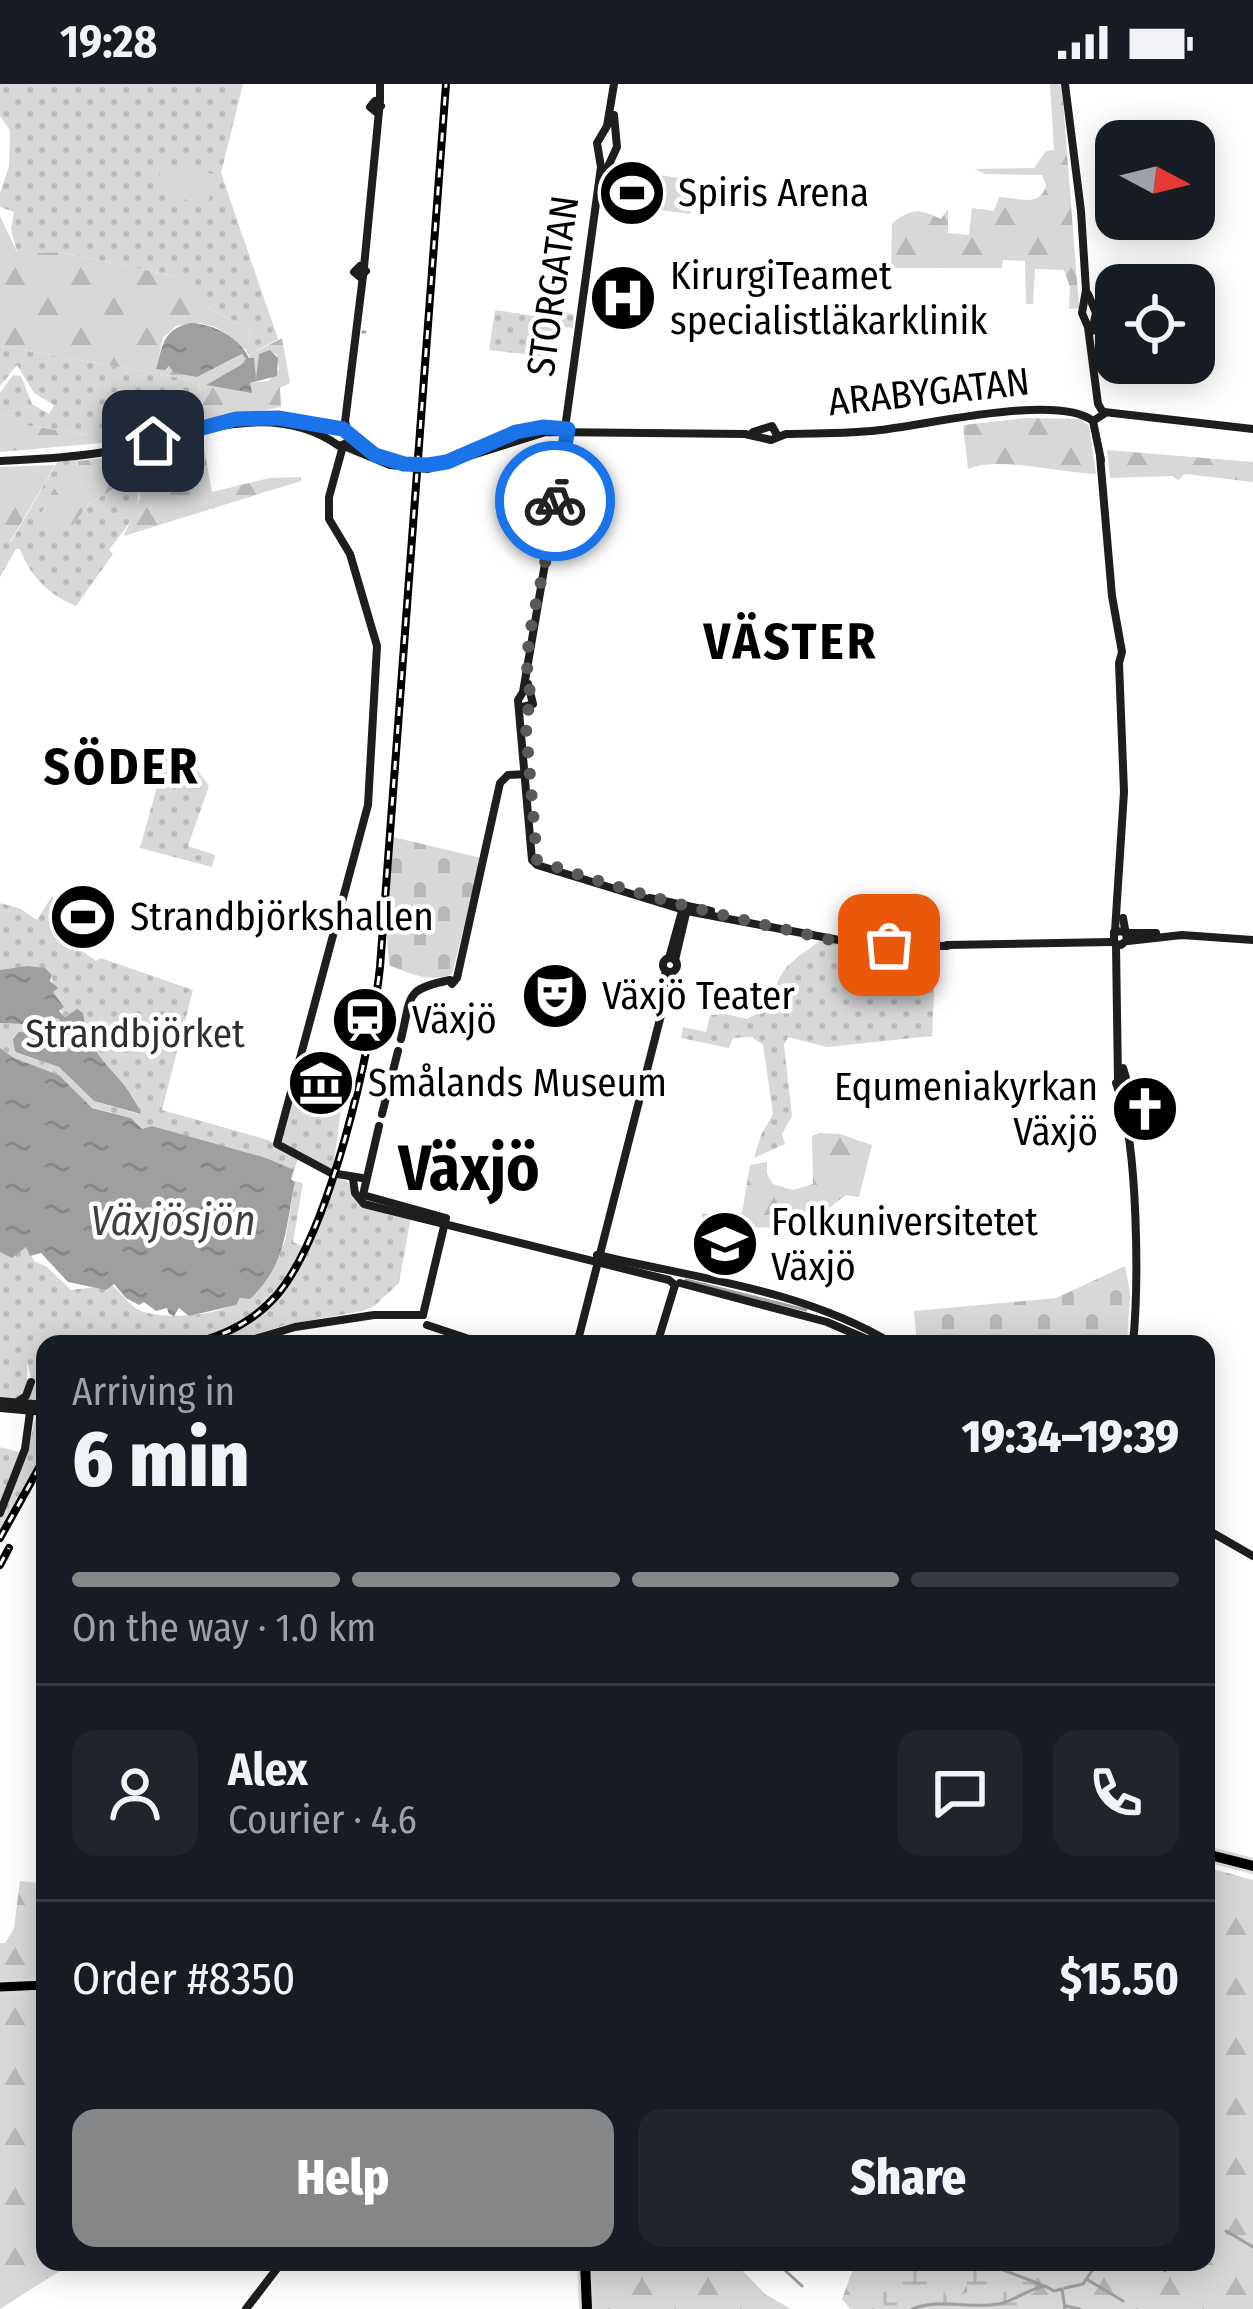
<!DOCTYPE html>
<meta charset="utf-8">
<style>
:root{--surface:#171b24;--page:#20242c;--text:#f1f3f6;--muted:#9ea1a6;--line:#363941;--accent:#858687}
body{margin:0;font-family:"Fira Sans Condensed",sans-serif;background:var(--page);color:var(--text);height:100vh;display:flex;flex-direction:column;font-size:45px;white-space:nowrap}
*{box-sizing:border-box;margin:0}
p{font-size:39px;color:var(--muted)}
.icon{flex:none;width:66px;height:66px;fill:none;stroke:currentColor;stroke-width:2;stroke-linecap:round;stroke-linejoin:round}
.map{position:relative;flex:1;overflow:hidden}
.drawer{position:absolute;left:36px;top:1251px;width:1179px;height:936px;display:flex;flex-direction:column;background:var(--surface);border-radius:24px;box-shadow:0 6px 30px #0003}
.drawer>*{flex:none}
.needle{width:78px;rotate:97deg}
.tools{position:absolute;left:1095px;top:36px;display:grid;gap:24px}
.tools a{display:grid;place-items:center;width:120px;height:120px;border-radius:24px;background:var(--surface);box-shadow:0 6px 30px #0003;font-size:60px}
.pin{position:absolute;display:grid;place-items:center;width:102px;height:102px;color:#fff;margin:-51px;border-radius:24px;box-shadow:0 6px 18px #0006}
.courier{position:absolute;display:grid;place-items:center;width:120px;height:120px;margin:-60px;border:9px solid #1a73e8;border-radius:50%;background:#fff;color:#222;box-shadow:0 3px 15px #0007}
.headline em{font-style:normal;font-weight:800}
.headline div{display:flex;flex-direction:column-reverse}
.headline{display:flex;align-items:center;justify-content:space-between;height:204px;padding:0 36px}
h1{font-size:78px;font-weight:800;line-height:90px}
.bar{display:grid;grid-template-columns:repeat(4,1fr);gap:18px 12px;align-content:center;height:144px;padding:0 36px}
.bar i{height:15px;border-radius:9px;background:var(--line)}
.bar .current{background:var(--accent)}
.bar p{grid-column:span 4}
.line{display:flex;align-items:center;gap:30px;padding:0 36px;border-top:3px solid var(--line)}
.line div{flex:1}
.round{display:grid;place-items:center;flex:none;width:126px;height:126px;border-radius:24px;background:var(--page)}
.action{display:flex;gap:24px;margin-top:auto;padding:24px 36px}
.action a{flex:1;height:138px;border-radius:24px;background:var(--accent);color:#fff;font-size:48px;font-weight:800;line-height:138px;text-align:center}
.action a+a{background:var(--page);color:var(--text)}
.status{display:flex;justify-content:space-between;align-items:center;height:84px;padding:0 60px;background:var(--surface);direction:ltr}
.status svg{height:33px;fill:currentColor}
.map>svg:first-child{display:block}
.green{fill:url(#green-dots);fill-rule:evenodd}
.forest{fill:url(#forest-firs)}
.wetland{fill:url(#wetland-marsh)}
.cemetery{fill:url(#cemetery-stones)}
.pitch{fill:#d8d8d8}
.water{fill:url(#water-ripples)}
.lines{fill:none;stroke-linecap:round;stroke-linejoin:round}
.stream{stroke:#9f9f9f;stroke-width:3}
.primary-casing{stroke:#dbdbdb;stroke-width:15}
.highway-casing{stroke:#dbdbdb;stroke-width:16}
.secondary{stroke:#1e1e1e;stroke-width:8}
.primary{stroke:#000;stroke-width:9}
.highway{stroke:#000;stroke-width:10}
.rail-casing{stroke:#000;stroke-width:8}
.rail{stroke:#fff;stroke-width:3;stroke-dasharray:9;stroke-linecap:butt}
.done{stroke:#595959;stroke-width:12;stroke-dasharray:0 21.6}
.route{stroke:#1a73e8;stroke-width:15}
.labels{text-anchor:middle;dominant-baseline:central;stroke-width:9;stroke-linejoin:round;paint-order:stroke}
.poi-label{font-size:39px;fill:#000;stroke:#fff;text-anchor:start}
.street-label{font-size:39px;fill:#000;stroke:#fff}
.park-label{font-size:39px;fill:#2f2f2f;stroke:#fff}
.water-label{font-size:42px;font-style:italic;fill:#404040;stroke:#fff}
.district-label{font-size:51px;font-weight:bold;letter-spacing:3px;fill:#000;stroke:#fff}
.town-label{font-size:63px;font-weight:bold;fill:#000;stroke:#fff}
</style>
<div class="status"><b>19:28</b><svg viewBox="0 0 49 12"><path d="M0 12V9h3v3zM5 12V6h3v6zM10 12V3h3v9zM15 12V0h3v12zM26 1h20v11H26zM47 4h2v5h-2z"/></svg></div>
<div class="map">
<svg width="1253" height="2225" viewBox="0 0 1253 2225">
<defs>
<pattern id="green-dots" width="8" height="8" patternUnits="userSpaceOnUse" patternTransform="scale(3)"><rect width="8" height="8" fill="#d8d8d8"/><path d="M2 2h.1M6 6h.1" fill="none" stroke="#b8b8b8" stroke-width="1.8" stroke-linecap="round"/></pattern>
<pattern id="forest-firs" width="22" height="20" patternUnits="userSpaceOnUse" patternTransform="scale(3)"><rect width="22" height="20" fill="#d8d8d8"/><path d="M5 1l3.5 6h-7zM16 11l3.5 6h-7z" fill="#b8b8b8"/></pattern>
<pattern id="wetland-marsh" width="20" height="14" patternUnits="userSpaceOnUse" patternTransform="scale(3)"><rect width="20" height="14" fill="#d8d8d8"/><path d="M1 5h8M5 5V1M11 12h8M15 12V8" fill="none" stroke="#b8b8b8"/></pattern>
<pattern id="cemetery-stones" width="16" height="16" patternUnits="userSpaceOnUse" patternTransform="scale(3)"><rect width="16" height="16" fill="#d8d8d8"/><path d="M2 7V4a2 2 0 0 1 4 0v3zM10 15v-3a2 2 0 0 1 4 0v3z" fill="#b8b8b8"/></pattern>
<pattern id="water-ripples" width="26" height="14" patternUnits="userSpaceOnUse" patternTransform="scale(3)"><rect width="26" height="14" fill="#9f9f9f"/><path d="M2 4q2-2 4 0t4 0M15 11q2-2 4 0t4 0" fill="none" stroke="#878787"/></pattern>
</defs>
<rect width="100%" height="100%" fill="#fff"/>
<g class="green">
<polygon points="0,0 243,0 221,89 278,255 249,271 246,266 252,246 212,226 178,193 60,168 18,171 11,145 14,128 0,123 0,109 9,82 10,46 0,32"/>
<polygon points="549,223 574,231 573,244 553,242 548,273 489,266 495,226 547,234"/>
<polygon points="0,262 199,297 202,321 164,336 96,352 24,341 13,332 0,330 0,309 13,291 21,292 32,320 49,330 54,321 34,309 17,281 0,302"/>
<path d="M 78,372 L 73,441 L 89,419 L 117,403 L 113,387 L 116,381 L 135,382 C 143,429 135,431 109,466 L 113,470 L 76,522 C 49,511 30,492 20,465 L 16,465 L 0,493 L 0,452 L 11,458 L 60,373 Z"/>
<polygon points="167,666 194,682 209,702 188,762 215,771 212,783 140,764"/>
<path d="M 72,801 L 113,814 L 110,828 L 75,805 L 52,846 L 96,877 L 101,874 L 193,906 L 162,1026 L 268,1056 L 298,1075 L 294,1086 L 152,1042 L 142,1045 L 131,1034 L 91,1023 L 59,991 L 14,974 L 0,964 L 0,939 L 40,941 L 63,931 L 53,908 L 52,891 C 37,876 17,886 0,886 L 0,819 L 19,824 L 37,836 L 52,812 L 62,817 ZM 71,929 L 95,971 L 134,1014 L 139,1030 L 94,1017 L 59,983 L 14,968 L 19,949 L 49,950 L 63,941 L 64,933 Z"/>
<path d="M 824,854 L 899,869 L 936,864 L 932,952 L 827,963 L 788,953 L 784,961 L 792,1032 L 782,1050 L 785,1060 L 754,1074 L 761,1051 L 773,1030 L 763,961 L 752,953 L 733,954 L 729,964 L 681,954 L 683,943 L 706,948 L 710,931 L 726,930 L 747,935 L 771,922 C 778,880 794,877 824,854 Z"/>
<polygon points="302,976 330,981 345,996 333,1085 296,1070 282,1058"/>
<path d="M 337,1093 L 348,1098 L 356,1114 L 411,1132 L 399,1199 L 374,1222 L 362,1227 L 285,1241 L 225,1260 L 45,1260 L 45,1321 L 28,1320 L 31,1294 L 27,1278 L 27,1307 L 15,1316 L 0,1313 L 0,1168 L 12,1172 L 26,1163 L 35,1178 L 46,1182 L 71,1206 L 112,1201 C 122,1209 129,1222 141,1227 C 164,1236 227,1233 242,1213 L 250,1215 L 285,1158 L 295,1097 L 303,1099 L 293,1158 L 307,1164 Z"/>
<polygon points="45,1329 45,1369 0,1449 0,1363 27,1370 36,1332"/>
</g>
<g class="forest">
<path d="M 1050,0 L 1060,0 L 1062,4 L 1079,224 L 1069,225 L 1070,203 L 1064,186 L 1035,185 L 1033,220 L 1026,220 L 1025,177 L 1003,176 L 1002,184 L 891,184 L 892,139 C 913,124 918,124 941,135 L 948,125 L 948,149 L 969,151 L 972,124 L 994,127 L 999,113 C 1018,113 1040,125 1046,101 L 1042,91 L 985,90 L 975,85 L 1034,84 L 1046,67 L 1054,66 Z"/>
<polygon points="0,132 18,170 60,168 178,193 212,226 252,246 246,266 216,243 199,239 176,242 163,254 156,285 170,282 174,289 197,293 243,270 246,275 244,279 206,301 250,308 250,299 268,297 279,286 277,271 272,268 256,295 249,271 282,254 290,299 280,304 281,323 101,359 0,368 0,330 13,332 24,341 96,352 164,336 202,320 199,297 0,262"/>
<path d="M 1026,334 L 1081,335 L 1089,342 L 1096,390 C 1058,389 1002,372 968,385 L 963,341 Z"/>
<polygon points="202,353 212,408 269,394 301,393 301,397 124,452 140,414 134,383 116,381 113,387 117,403 89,419 73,441 31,449 60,393 78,381 78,377 120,372"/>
<polygon points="1107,366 1253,378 1253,398 1185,390 1178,396 1172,392 1110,394"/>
<polygon points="55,381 10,458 0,452 0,383"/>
<polygon points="819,1049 840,1050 872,1061 859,1113 846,1111 803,1144 702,1143 702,1130 742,1129 750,1081 767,1078 767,1090 773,1100 793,1106 813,1100 812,1052"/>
<polygon points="1206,1783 1253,1796 1253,2225 850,2225 842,2215 852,2188 849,2178 1206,2178 1206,1988 1211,1983 1206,1983"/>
<polygon points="20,1797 40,1799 41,1832 45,1837 45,2178 74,2178 0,2225 0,1859 5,1859 14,1844"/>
<polygon points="586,2178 734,2178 765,2210 791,2225 590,2225"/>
</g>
<polygon class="wetland" points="888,2178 944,2178 945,2211 954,2216 967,2208 967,2182 975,2178 984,2182 989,2178 1028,2178 1036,2207 1022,2216 1021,2225 885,2225 880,2208"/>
<g class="cemetery">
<path d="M 393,753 L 481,774 L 452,890 C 432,899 410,890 389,881 L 386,839 Z"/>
<polygon points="1125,1182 1130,1209 1127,1260 917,1260 914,1227 1056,1214"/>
</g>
<g class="pitch">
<polygon points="162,79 214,90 208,120 156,110"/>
<polygon points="643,89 695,96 690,130 638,123"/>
</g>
<g class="water">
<path d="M 191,239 C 214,240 240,254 249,274 L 254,274 L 256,295 L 259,270 L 270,266 L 278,274 L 277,292 L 250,299 L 252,309 L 206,301 L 244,279 L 246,275 L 242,270 L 197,293 L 174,289 L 169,282 L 165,286 L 156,285 C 163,262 162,245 191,239 Z"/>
<path d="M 28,882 L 45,884 L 52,891 L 50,897 L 58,904 L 53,908 L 64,923 L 59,927 L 65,933 L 77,925 L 83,929 C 89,981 124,986 141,1030 L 94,1017 L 59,983 L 15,968 L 13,955 L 19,948 L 49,950 L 63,941 L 58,934 L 40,941 L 0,939 L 0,886 Z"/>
<path d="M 0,964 L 14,974 L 59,991 L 92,1024 L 131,1034 L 142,1045 L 152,1042 L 266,1074 L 294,1086 L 291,1095 L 295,1098 C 285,1145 287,1180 250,1215 L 240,1214 L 236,1221 L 189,1232 L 179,1224 L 174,1232 L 169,1230 L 167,1224 L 156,1227 L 144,1218 L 139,1221 L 126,1214 L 114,1200 L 106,1206 L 68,1198 L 41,1169 L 30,1172 L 26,1163 L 12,1174 L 0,1168 Z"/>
</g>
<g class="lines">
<g class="stream">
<polyline points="363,248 365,248"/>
<polyline points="686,1196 806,1226"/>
<polyline points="1206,2125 1209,2128"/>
<polyline points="1226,2147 1253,2163"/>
<polyline points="776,2178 802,2202"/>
<polyline points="1157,2178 1165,2187"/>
<polyline points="988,2180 1042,2201"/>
<polyline points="1088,2196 1123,2217"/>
<polyline points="1065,2204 1083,2200 1098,2178"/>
<polyline points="1066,2222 1080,2225"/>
<path d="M 912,2225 C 941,2214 969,2225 999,2220 C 1016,2216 1028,2205 1045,2202 L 1054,2207 L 1062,2205 L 1065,2225"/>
</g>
<defs>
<polyline id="primary" points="0,1903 45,1901"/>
<g id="highway">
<polyline points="1206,1770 1253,1782"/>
<polyline points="585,2178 587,2225"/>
</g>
</defs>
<use href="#primary" class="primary-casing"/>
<use href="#highway" class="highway-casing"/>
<g class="secondary">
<polyline points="614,0 607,42 597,59 601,83 555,417 547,464 542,468 546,474 523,608 518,616 532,776 537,781 687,827 865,861 947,862"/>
<polyline points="1065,0 1081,127 1086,206 1082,229 1088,243 1098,320 1104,330 1093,337"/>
<polygon points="375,17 381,22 376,28 370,23"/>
<polyline points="380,17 380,0"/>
<polyline points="605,89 617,63 614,31"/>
<polygon points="360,182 366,187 360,193 354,188"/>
<polyline points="364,183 379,27"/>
<polyline points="363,192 345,338 349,351 368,367"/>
<polyline points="1088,210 1096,229 1092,247"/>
<polyline points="1104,328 1253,345"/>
<polyline points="313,341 336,345"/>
<polyline points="753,348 772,342 777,351"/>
<polyline points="343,362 329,413 329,435 350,470 377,562 368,721 277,1060 331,1089 362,1094"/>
<path d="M 344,362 L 390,381 L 428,385 L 546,348 L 745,350 L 771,356 L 786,350 C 818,349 849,350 880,346 C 927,341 1058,309 1093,337 L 1101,376"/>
<polyline points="478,365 516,348 549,343"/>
<polyline points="1100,372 1112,512 1122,568 1119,579 1124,708 1115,847"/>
<path d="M 0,377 C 41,375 82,373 122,365 C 194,350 273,315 339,362 L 347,359 L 349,351"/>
<polyline points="563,380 568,348"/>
<polyline points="522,623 533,620 528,600"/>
<polyline points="650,814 711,827"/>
<polyline points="1123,834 1127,856 1121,861 1114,859 1114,848 1125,847"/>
<polyline points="1126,849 1156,849"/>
<polyline points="1128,857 1182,851 1253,856"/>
<polyline points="947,861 1112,858"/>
<polyline points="1116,861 1118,997"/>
<polyline points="885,869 895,873 897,863"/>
<polyline points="669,874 682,827"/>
<circle cx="670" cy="881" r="7"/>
<polyline points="675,876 687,825"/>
<polyline points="452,900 457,894 500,699 508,691 528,690"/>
<polyline points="661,908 666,887"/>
<path d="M 401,955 C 412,911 403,906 450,896"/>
<polyline points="1123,984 1129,1004 1119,1008 1116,999 1127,996"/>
<path d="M 1119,1008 C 1138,1065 1139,1199 1133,1260"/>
<polyline points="382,1030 398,967"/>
<polyline points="379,1042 363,1111 446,1134 423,1231"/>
<polyline points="353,1095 355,1109 364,1120 669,1196 675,1201"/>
<path d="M 597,1171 C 695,1194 805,1206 893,1260"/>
<polyline points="680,1199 827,1238 878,1260"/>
<polyline points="427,1241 484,1260"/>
<polyline points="238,1260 295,1243 374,1231 423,1231"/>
<polyline points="577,1260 672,888"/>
<polyline points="657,1260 675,1201"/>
<polyline points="0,1317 45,1321"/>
<polyline points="16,1319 26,1312 31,1298"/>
<polyline points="0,1324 45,1328"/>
<polyline points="0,1429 25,1365 31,1321"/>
<polyline points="1206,1445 1253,1472"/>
<polyline points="246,2225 282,2178"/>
</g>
<use href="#primary" class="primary"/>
<use href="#highway" class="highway"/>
<defs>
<g id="rail">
<path d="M 188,1260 C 223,1253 253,1238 277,1211 C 330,1148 371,966 380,883 L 446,0"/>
<polyline points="0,1454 45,1373"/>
<polyline points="0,1481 9,1464"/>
</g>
</defs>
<use href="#rail" class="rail-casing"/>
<use href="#rail" class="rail"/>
</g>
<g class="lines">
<path class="done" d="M 555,417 L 548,464 L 551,470 L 546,474 C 538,517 517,577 533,617 L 526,630 L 526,644 L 537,776 C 619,806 702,827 788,846 C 819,853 858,865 889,861"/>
<polyline class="route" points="153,357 236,335 278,334 343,345 375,371 404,380 428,381 447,378 516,348 543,343 568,345 555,417"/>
</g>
<defs>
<symbol id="stadium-disc" viewBox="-11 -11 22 22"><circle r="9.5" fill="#000" stroke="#fff"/><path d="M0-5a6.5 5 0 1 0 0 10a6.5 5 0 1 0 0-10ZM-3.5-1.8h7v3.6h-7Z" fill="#fff"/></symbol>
<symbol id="hospital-disc" viewBox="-11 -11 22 22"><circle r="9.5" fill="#000" stroke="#fff"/><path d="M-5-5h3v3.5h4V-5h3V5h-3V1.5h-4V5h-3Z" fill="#fff"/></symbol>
<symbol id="theatre-disc" viewBox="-11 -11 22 22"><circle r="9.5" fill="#000" stroke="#fff"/><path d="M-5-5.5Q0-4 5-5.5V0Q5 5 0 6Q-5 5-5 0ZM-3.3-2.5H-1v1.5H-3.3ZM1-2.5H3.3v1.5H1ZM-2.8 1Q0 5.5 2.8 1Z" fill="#fff"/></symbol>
<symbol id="station-disc" viewBox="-11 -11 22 22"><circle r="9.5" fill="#000" stroke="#fff"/><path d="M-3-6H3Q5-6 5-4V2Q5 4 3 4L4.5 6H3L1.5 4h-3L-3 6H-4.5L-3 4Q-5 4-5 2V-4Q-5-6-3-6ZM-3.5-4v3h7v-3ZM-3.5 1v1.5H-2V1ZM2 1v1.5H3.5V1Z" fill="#fff"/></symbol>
<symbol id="museum-disc" viewBox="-11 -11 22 22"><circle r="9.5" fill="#000" stroke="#fff"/><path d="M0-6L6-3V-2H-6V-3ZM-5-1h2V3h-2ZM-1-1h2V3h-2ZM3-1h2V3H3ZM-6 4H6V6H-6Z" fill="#fff"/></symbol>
<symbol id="church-disc" viewBox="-11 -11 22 22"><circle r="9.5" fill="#000" stroke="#fff"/><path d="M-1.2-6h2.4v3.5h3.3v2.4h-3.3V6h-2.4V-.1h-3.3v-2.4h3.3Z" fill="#fff"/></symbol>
<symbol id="university-disc" viewBox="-11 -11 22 22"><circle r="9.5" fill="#000" stroke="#fff"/><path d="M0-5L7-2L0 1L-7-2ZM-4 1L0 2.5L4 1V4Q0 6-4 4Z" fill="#fff"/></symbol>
</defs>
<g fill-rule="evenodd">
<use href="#stadium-disc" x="594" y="71" width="76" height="76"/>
<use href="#hospital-disc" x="585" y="176" width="76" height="76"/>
<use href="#stadium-disc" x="45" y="795" width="76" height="76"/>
<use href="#theatre-disc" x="517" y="874" width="76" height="76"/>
<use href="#station-disc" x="327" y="898" width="76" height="76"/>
<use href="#museum-disc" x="283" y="961" width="76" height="76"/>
<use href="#church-disc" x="1107" y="987" width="76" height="76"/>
<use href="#university-disc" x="687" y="1122" width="76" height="76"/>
</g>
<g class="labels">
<g class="poi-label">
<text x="678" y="109">Spiris Arena</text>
<text x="670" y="192">KirurgiTeamet<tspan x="670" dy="45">specialistläkarklinik</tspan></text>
<text x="130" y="833">Strandbjörkshallen</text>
<text x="602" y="912">Växjö Teater</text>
<text x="412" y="936">Växjö</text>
<text x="368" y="999">Smålands Museum</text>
<text x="1098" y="1003" text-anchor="end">Equmeniakyrkan<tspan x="1098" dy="45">Växjö</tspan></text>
<text x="771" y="1138">Folkuniversitetet<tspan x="771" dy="45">Växjö</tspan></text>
</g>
<g class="street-label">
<text transform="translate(553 202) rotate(-82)">STORGATAN</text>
<text transform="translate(929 308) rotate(-6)">ARABYGATAN</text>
</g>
<g class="park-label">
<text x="135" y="950">Strandbjörket</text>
</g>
<g class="water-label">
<text x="173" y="1137">Växjösjön</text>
</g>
<g class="district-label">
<text x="791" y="558">VÄSTER</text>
<text x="122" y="683">SÖDER</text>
</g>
<g class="town-label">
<text x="469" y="1085">Växjö</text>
</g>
</g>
</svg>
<div class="tools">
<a><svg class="needle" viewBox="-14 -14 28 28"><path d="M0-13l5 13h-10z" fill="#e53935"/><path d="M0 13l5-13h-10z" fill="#9ea1a6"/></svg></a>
<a><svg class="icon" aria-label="locate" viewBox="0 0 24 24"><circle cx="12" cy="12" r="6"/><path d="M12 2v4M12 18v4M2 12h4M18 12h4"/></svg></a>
</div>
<div class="pin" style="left:889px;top:861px;background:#ea580c"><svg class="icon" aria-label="bag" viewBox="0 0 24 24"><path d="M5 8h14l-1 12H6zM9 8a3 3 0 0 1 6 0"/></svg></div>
<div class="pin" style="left:153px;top:357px;background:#1f2937"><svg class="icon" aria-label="home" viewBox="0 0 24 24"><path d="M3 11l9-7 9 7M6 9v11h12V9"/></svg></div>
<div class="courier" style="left:555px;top:417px"><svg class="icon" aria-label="bike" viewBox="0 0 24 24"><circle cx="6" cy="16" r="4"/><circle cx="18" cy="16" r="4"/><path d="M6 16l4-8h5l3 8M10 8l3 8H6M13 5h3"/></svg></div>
<section class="drawer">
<div class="headline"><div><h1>6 min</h1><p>Arriving in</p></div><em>19:34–19:39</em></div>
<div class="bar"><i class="current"></i><i class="current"></i><i class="current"></i><i></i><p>On the way · 1.0 km</p></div>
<div class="line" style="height:216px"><a class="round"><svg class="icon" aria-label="person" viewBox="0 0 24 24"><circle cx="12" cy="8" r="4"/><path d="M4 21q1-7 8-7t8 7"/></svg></a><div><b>Alex</b><p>Courier · 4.6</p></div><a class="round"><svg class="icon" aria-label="chat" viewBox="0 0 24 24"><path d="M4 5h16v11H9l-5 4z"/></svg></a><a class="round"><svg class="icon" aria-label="phone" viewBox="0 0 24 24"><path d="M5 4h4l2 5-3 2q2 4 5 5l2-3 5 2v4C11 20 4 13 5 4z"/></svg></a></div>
<div class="line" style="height:156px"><div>Order #8350</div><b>$15.50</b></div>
<div class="action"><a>Help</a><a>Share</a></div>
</section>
</div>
